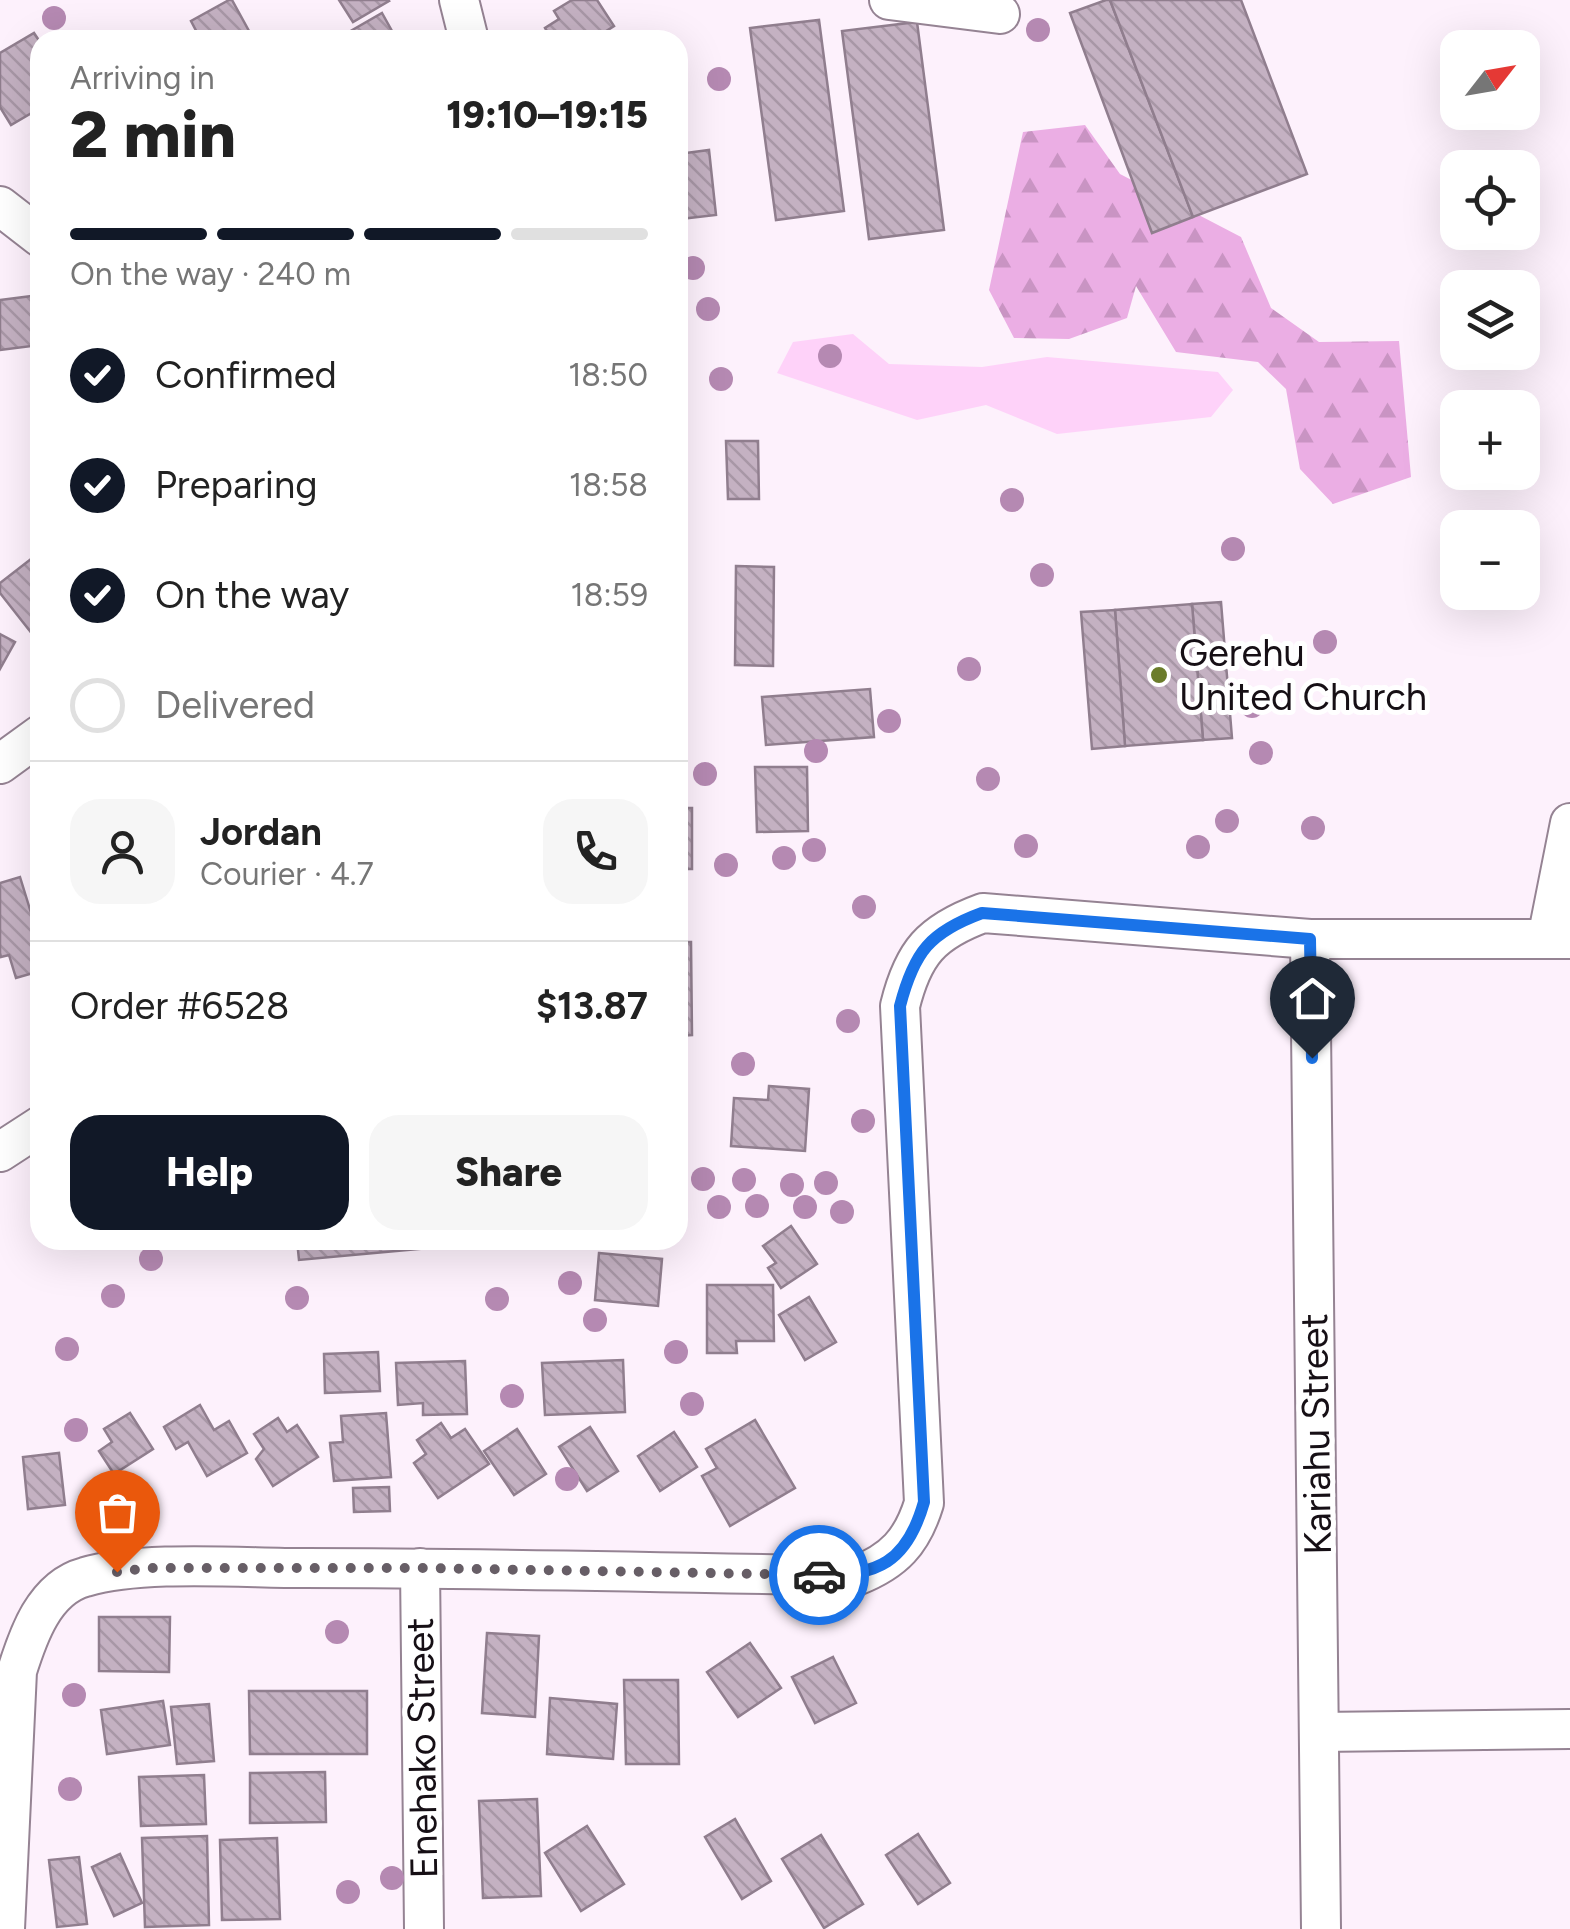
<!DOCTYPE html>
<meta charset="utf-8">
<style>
:root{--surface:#fff;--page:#f6f6f6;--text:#222;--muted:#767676;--line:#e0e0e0;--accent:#111827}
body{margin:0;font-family:Figtree,sans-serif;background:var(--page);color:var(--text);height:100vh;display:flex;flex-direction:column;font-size:38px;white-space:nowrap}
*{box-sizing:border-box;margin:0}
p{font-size:32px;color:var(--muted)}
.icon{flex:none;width:55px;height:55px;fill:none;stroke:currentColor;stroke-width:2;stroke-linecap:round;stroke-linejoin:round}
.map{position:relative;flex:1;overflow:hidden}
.panel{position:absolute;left:30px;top:30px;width:658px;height:1220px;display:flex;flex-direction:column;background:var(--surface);border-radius:30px;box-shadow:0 10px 40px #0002}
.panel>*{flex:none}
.needle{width:65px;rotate:59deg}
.fabs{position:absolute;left:1440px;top:30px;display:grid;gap:20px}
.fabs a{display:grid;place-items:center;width:100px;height:100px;border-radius:20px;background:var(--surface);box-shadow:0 10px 40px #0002;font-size:50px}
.pin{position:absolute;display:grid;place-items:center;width:85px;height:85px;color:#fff;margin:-102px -42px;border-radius:50% 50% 50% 0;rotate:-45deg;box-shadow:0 0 10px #0007}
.pin .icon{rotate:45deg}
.courier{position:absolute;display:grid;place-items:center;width:100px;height:100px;margin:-50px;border:8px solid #1a73e8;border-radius:50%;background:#fff;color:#222;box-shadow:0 2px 12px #0007}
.head em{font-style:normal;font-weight:800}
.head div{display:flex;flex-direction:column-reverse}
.head{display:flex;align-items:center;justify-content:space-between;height:170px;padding:0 40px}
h1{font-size:65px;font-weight:800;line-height:75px}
.bar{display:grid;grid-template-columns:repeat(4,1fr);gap:15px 10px;align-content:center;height:120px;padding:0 40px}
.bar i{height:12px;border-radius:8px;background:var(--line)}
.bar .current{background:var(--accent)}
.bar p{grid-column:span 4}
.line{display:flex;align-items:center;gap:25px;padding:0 40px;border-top:2px solid var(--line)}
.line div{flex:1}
.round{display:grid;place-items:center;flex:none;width:105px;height:105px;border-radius:30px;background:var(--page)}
ol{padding:0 40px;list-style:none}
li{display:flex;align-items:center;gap:30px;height:110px}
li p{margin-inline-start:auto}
li .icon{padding:10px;border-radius:50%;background:var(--accent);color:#fff;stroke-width:4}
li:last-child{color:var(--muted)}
li i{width:55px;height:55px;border:5px solid var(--line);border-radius:50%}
.cta{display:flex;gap:20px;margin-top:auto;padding:20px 40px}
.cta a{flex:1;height:115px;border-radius:30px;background:var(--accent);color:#fff;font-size:40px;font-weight:800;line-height:115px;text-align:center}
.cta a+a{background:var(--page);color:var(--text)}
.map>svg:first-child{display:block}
.green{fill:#fed2f9}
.forest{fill:url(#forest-firs)}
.building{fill:url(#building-back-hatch);stroke:#907e8e;stroke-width:2.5}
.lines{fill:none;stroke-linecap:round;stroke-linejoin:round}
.minor-casing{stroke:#958393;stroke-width:42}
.minor{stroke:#fff;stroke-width:38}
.tree{fill:#b589b2}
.done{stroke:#675e66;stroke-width:10;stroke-dasharray:0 18}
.route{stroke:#1a73e8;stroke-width:12}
.poi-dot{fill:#6b7c2b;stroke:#fff;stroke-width:4}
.labels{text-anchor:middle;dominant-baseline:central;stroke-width:10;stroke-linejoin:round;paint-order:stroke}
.poi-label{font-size:38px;fill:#160f15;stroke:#fff;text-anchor:start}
.street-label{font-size:38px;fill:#160f15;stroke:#fff}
</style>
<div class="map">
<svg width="1570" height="1929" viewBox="0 0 1570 1929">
<defs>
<pattern id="forest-firs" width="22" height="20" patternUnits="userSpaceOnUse" patternTransform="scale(2.5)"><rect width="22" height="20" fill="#ebaee4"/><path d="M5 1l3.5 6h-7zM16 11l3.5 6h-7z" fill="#c994c3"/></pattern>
<pattern id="building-back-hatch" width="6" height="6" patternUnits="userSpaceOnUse" patternTransform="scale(2.5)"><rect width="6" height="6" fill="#c4b1c2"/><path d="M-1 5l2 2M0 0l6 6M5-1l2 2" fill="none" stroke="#a897a6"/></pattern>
</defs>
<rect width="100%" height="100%" fill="#fdf1fc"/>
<polygon class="green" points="853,334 889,364 982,367 1047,357 1218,372 1233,390 1211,417 1057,434 986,405 917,420 777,373 793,342"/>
<polygon class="forest" points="1085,125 1120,174 1241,237 1271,308 1319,342 1399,341 1411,477 1333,504 1300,469 1286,389 1258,362 1176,352 1136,286 1127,318 1069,339 1014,338 989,290 1023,132"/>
<g class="building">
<polygon points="229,0 232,0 249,31 232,40 201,40 191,21"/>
<polygon points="339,0 388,0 389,1 353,22"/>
<polygon points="572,0 597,0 614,26 592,40 552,40 545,28 559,19 554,11"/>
<polygon points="1106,0 1110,0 1193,217 1152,233 1070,13"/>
<polygon points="1110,0 1241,0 1307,174 1193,217"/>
<polygon points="382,13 397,40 335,40"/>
<polygon points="819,20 844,211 776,220 750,28"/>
<polygon points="917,22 944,230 869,239 842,31"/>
<polygon points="34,33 40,42 40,108 11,125 0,107 0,53"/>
<polygon points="709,150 716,215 680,219 678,154"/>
<polygon points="40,295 40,345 0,350 0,300"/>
<polygon points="726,441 758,441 759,499 728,499"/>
<polygon points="31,559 40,571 40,644 0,593 0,583"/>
<polygon points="736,566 774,567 773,666 735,665"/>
<polygon points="1221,602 1232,738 1203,740 1192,604"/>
<polygon points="1192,604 1203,740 1125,746 1115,610"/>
<polygon points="1115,610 1125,746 1092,749 1081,612"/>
<polygon points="0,634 15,642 0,669"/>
<polygon points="870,689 874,737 766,745 762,697"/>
<polygon points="755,767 807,767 808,831 757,832"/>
<rect x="678" y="808" width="14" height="61"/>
<polygon points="20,877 40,942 40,971 16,978 9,955 1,957 0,953 0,883"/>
<polygon points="678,942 691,942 692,1035 678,1036"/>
<polygon points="678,1046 686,1046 686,1157 678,1156"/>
<polygon points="769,1086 809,1089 805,1151 731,1146 734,1098 768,1100"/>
<polygon points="791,1226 817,1264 781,1288 768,1268 776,1263 763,1246"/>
<polygon points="297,1240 427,1240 428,1248 299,1260"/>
<polygon points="599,1253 662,1259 658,1306 595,1300"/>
<polygon points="707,1285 773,1285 774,1341 736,1341 737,1353 707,1353"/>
<polygon points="809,1297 836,1342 805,1360 779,1315"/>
<polygon points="378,1352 380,1391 325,1393 324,1354"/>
<polygon points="623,1360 625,1412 545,1415 542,1363"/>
<polygon points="465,1361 467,1414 423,1415 423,1403 398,1405 396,1363"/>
<polygon points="200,1405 214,1430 229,1421 247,1453 207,1476 188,1442 176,1449 164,1427"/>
<polygon points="130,1413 153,1449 114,1474 99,1451 112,1442 104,1429"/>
<polygon points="386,1413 391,1477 334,1481 330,1443 343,1442 341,1416"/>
<polygon points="278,1418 287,1432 297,1425 318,1457 273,1486 256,1459 264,1449 254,1434"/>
<polygon points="755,1420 795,1488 730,1526 702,1476 717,1468 706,1449"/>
<polygon points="441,1423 451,1438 465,1429 489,1464 438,1498 414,1463 426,1454 417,1440"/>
<polygon points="590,1427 618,1471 587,1491 559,1447"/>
<polygon points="517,1429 546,1474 514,1495 484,1451"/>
<polygon points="674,1432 697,1467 660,1491 638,1456"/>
<polygon points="59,1453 65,1505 28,1509 23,1457"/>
<polygon points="389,1487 390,1511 354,1512 353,1488"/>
<polygon points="99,1617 170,1617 169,1672 99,1671"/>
<polygon points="487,1633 539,1636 535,1717 482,1713"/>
<polygon points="750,1643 781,1688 738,1717 707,1672"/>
<polygon points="833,1657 856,1703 815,1723 792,1677"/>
<polygon points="624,1680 678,1680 679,1764 626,1764"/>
<polygon points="249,1691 367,1691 367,1754 250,1754"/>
<polygon points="550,1698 617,1704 613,1759 547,1754"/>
<polygon points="163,1701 170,1745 107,1754 101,1710"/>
<polygon points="209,1704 214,1761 177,1764 171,1707"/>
<polygon points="325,1772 326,1822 250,1823 250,1773"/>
<polygon points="204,1775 206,1824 141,1826 139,1777"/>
<polygon points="537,1799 541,1896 483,1898 479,1801"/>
<polygon points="735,1819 771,1881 742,1899 705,1837"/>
<polygon points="587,1826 624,1884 581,1911 545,1853"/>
<polygon points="918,1834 950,1883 918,1904 886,1855"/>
<polygon points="821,1835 863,1904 824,1928 782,1859"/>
<polygon points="207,1836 209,1925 145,1927 142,1838"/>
<polygon points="277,1838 280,1919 222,1920 220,1840"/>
<polygon points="120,1854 142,1903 114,1916 92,1867"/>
<polygon points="79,1857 87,1924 57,1927 49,1860"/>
</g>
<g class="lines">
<defs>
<g id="minor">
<polyline points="459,0 469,40"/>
<polyline points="889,0 1000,14"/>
<polyline points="0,206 40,237"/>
<polyline points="0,764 40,735"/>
<polyline points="1310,939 1321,1929"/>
<polyline points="1547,939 1570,823"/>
<polyline points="0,1152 40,1126"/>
<polyline points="420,1568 424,1929"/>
<polyline points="1319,1732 1570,1729"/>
<path d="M 5,1929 L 17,1671 C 28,1636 44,1588 85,1577 C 143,1560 241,1568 304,1568 C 488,1568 672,1572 856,1576 C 894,1561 912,1542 924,1503 L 900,1006 C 913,953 931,932 983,913 L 1310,939 L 1570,939"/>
</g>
</defs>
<use href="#minor" class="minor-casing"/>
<use href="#minor" class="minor"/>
</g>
<g class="tree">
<circle cx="54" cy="18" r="12"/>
<circle cx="1038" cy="30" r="12"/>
<circle cx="719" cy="79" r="12"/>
<circle cx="693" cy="268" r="12"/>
<circle cx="708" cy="309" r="12"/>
<circle cx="830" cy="356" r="12"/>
<circle cx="721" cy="379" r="12"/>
<circle cx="1012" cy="500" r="12"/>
<circle cx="1233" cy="549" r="12"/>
<circle cx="1042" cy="575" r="12"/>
<circle cx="1325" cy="642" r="12"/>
<circle cx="969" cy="669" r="12"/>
<circle cx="1252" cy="706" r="12"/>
<circle cx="889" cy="721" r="12"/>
<circle cx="816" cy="751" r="12"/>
<circle cx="1261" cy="753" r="12"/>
<circle cx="705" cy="774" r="12"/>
<circle cx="988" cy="779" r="12"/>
<circle cx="1227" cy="821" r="12"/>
<circle cx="1313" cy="828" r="12"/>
<circle cx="1026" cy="846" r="12"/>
<circle cx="1198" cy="847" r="12"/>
<circle cx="814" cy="850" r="12"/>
<circle cx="784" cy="858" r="12"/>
<circle cx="726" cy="865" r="12"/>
<circle cx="864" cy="907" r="12"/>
<circle cx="848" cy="1021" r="12"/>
<circle cx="743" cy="1064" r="12"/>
<circle cx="863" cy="1121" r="12"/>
<circle cx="703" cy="1179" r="12"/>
<circle cx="744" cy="1180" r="12"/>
<circle cx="826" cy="1183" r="12"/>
<circle cx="792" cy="1185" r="12"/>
<circle cx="757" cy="1206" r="12"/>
<circle cx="719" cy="1207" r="12"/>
<circle cx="805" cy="1207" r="12"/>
<circle cx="842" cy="1212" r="12"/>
<circle cx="151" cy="1259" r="12"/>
<circle cx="570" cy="1283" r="12"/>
<circle cx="113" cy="1296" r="12"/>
<circle cx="297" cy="1298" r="12"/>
<circle cx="497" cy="1299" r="12"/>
<circle cx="595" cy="1320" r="12"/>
<circle cx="67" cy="1349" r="12"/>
<circle cx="676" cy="1352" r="12"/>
<circle cx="512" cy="1396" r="12"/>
<circle cx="692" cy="1404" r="12"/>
<circle cx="76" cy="1430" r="12"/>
<circle cx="567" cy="1479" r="12"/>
<circle cx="337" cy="1632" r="12"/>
<circle cx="74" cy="1695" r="12"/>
<circle cx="70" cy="1789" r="12"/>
<circle cx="392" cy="1878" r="12"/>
<circle cx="348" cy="1892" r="12"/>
</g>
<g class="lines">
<polyline class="done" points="117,1572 150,1568 420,1568 819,1575"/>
<path class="route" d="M 819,1575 C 878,1576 907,1562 924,1502 L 900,1006 C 914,952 930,932 982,913 L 1310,939 L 1312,1058"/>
</g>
<circle class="poi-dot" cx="1159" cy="675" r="10"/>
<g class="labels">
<g class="poi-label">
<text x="1179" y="653">Gerehu<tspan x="1179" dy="44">United Church</tspan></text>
</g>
<g class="street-label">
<text transform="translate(1316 1434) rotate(-91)">Kariahu Street</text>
<text transform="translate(422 1748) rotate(-91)">Enehako Street</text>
</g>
</g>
</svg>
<div class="fabs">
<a><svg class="needle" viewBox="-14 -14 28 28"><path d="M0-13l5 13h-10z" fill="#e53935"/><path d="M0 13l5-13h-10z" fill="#767676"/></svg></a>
<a><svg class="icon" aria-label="locate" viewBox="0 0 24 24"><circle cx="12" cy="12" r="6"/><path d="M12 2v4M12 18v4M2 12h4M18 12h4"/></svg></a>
<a><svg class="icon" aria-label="layers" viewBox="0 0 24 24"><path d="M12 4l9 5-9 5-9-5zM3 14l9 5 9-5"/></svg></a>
<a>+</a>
<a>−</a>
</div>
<div class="pin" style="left:117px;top:1572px;background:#ea580c"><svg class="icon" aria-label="bag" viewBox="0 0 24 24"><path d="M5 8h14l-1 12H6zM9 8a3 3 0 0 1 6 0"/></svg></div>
<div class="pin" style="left:1312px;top:1058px;background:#1f2937"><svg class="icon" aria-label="home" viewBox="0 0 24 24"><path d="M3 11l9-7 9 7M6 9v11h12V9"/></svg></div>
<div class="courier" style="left:819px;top:1575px"><svg class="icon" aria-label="car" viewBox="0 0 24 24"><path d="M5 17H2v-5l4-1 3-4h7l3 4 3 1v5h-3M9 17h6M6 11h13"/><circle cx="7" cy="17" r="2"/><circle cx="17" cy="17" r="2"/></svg></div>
<section class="panel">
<div class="head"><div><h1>2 min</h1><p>Arriving in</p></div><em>19:10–19:15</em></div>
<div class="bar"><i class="current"></i><i class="current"></i><i class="current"></i><i></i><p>On the way · 240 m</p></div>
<ol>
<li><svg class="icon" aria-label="check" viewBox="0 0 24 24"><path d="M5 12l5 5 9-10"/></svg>Confirmed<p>18:50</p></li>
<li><svg class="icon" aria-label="check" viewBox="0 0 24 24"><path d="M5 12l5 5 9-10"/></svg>Preparing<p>18:58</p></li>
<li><svg class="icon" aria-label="check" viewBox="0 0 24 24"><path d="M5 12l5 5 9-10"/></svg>On the way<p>18:59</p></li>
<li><i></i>Delivered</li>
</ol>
<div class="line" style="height:180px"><a class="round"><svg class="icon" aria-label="person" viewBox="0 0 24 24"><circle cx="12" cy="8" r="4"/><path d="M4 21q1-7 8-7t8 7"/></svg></a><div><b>Jordan</b><p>Courier · 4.7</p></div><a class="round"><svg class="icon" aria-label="phone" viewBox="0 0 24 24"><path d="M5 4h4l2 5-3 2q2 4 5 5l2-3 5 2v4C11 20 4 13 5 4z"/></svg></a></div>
<div class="line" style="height:130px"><div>Order #6528</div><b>$13.87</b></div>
<div class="cta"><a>Help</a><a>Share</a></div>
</section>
</div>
